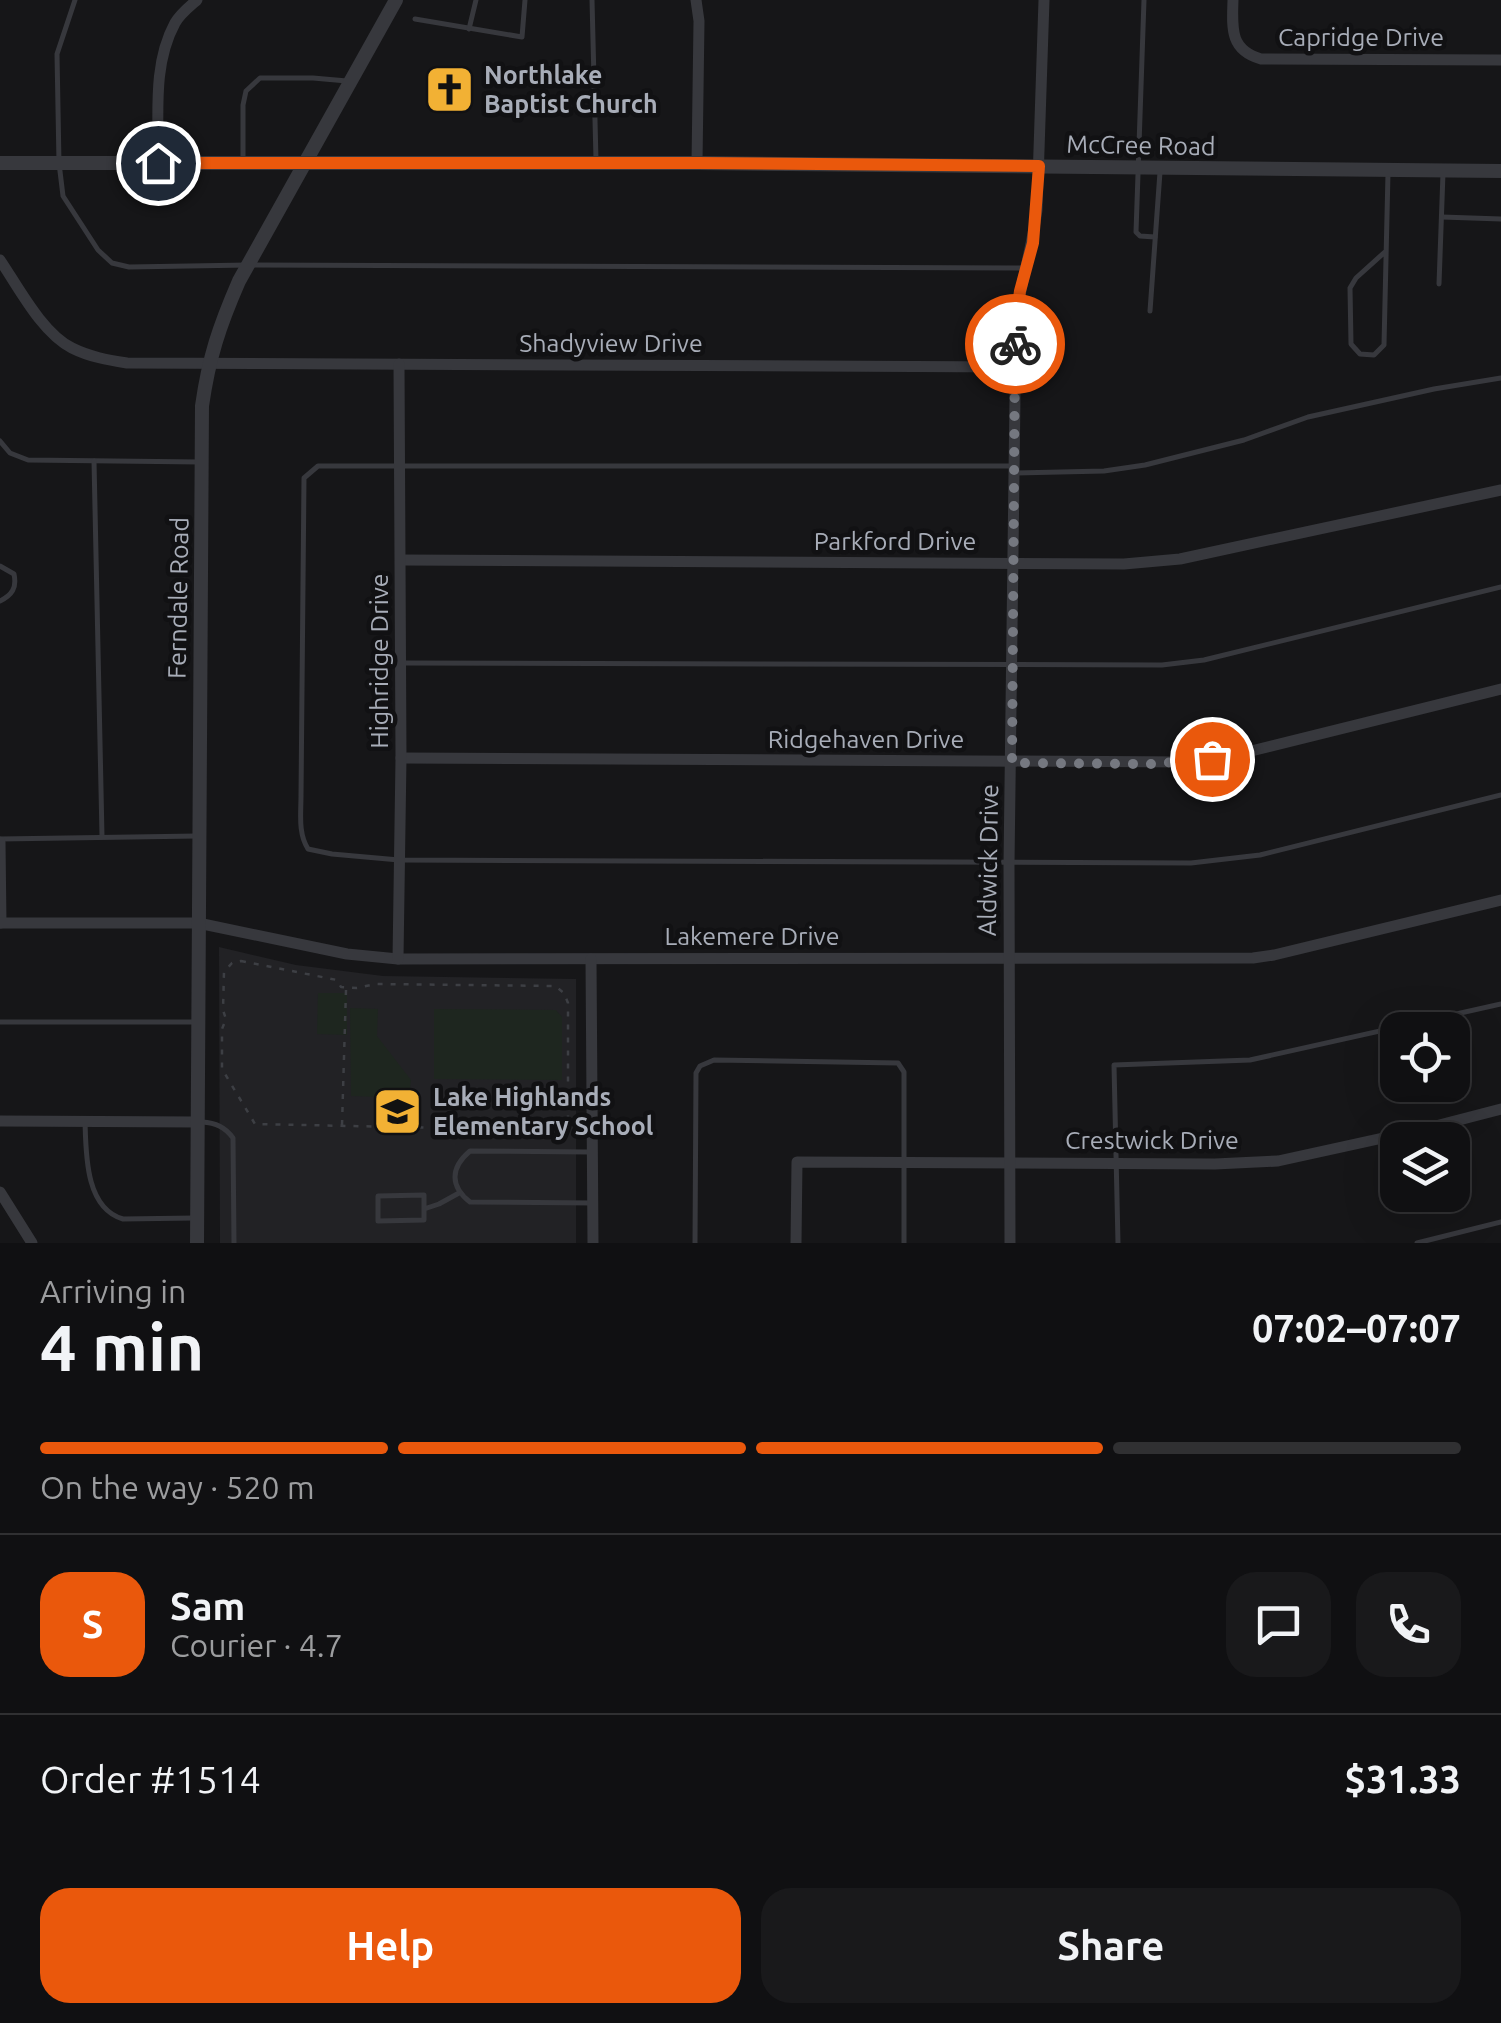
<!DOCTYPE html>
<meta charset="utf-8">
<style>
:root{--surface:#101012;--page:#19191b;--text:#f1f3f6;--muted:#9c9d9f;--line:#303032;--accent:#ea580c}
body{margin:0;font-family:Ubuntu,sans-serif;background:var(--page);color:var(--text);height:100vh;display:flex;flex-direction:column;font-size:38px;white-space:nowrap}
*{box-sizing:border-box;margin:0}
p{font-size:32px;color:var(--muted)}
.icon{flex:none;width:55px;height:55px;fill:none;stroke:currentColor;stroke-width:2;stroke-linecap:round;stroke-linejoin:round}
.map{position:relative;height:1243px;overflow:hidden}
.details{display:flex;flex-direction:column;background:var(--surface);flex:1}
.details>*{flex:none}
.fabs{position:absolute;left:1380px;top:1012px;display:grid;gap:20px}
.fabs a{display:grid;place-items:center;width:90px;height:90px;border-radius:20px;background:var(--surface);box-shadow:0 10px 40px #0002,0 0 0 2px var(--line);font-size:50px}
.pin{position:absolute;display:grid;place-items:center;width:85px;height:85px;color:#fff;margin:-42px;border:5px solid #fff;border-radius:50%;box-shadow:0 2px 10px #0007}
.courier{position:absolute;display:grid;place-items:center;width:100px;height:100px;margin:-50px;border:8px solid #ea580c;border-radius:50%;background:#fff;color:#222;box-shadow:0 2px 12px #0007}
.overview em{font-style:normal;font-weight:600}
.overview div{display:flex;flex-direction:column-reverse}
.overview{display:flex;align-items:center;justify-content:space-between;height:170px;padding:0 40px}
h1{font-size:65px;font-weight:600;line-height:75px}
.bar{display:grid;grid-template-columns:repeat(4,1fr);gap:15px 10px;align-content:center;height:120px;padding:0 40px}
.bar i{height:12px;border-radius:8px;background:var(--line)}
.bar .current{background:var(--accent)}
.bar p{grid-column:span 4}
.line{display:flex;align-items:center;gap:25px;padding:0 40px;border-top:2px solid var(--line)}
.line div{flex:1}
.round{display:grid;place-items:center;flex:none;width:105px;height:105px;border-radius:30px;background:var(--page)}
.primary-button{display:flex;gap:20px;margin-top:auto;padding:20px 40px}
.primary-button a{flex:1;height:115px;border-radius:30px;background:var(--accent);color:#fff;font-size:40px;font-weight:600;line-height:115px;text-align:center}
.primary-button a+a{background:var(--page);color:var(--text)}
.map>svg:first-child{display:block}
.built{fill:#222225}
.green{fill:#1e261f}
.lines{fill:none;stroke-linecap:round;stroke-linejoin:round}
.path{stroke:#3d3f44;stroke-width:2.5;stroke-dasharray:5 8;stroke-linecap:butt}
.service{stroke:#37383d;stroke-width:5}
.minor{stroke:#37383d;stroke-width:11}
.tertiary{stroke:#37383d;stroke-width:14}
.done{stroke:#757880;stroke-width:10;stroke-dasharray:0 18}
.route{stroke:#ea580c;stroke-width:12}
.labels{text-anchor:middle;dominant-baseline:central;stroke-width:9;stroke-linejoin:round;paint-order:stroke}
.street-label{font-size:25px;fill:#a8adb8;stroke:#111113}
.poi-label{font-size:25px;font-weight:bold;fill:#a8adb8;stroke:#111113;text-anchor:start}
</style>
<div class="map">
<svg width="1501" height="1243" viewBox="0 0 1501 1243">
<rect width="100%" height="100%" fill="#161618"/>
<polygon class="built" points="219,947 296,965 383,976 576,979 576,1243 220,1243"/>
<g class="green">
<polygon points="318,993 347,993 347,1035 317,1034"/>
<polygon points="350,1008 378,1009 377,1036 411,1080 409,1098 351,1096"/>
<polygon points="434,1009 556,1010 562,1017 562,1080 434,1079"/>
</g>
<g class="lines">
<g class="path">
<polygon points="241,961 337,980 341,987 357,988 375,984 555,986 564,993 568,1003 568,1117 564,1129 555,1133 457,1131 444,1128 255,1124 222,1069 222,1029 226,1019 223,1010 224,972 232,963"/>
<polyline points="342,1125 346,990"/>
</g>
<g class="service">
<polyline points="75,0 57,54 59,163 63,196 98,250 112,263 129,267 248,265 1023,268"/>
<polyline points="592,0 596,160"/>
<polyline points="1144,0 1136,232 1140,236 1155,237"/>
<polyline points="415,19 522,37 525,0"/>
<polyline points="469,29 476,0"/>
<polyline points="243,159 243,105 246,91 260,78 313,78 347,81"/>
<polyline points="1442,217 1501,219"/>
<polyline points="1386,251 1356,278 1350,288 1351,344 1360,354 1374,355 1384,345 1388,173"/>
<polyline points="1439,284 1443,173"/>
<polyline points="1150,311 1160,172"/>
<polyline points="0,441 10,453 28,460 200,462"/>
<polyline points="94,461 102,836"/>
<path d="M 1011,466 L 318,466 L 304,478 L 301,796 C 301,814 298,833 308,849 L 332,854 L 399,860 L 1191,863 L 1260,855 L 1501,795"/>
<polyline points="1016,473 1104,471 1145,465 1244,440 1308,417 1434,389 1501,378"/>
<path d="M 0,566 L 14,574 C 17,588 12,595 0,601"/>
<polyline points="401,663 1162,665 1204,660 1501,587"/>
<polyline points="0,839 197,836"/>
<polyline points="0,1022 197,1022"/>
<path d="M 85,1121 C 86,1153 85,1208 123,1219 L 194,1218"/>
<path d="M 202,1122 C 216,1123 225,1127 233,1138 L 234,1243"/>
<path d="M 589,1152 L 470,1151 C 450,1168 450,1186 470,1202 L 593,1203"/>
<polyline points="424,1209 424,1195 378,1196 378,1221 424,1220 424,1209 439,1204 459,1193"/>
<polyline points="695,1243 696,1073 700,1066 714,1060 898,1063 904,1072 904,1243"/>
<polyline points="1118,1243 1114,1065 1250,1060 1501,1004"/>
<polyline points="1417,1243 1501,1222"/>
</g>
<g class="minor">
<polyline points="696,0 699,21 697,163"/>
<path d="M 1233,0 C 1232,29 1230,50 1261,59 L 1501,60"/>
<path d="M 158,163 C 159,117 152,65 175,23 C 180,14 189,7 197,0"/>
<path d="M 0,260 C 19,288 42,333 72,348 C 90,357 108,360 127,363 L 1015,367"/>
<polyline points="401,560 1124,564 1180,559 1501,490"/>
<polyline points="401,758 1190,762 1235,755 1501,689"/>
<polyline points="0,842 1,923"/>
<polyline points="0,923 198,923 347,954 398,959 1253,958 1274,955 1501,900"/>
<polyline points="398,959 401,758 399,364"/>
<polyline points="591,959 593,1243"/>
<polyline points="0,1121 197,1122"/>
<polyline points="0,1192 32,1243"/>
<polyline points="796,1243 797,1162 1215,1164 1278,1161 1424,1129 1501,1109"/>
<path d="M 1010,1243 L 1009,864 L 1016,319 C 1021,282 1032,247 1037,210 L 1044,0"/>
</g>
<g class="tertiary">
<polyline points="0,163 697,163 1501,171"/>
<path d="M 197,1243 L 202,406 C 209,357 219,327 239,281 L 396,0"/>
</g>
</g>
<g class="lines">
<polyline class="done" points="1015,344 1012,763 1150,764 1212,759"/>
<polyline class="route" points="158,163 697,163 1039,166 1033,243 1020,291 1016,319 1015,344"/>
</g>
<defs>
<symbol id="church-square" viewBox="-11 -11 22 22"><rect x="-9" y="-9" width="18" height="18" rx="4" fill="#f2b134" stroke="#111113"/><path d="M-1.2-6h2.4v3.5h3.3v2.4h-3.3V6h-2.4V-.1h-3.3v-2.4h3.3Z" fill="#111"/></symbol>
<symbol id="school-square" viewBox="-11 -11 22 22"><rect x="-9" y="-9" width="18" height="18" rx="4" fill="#f2b134" stroke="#111113"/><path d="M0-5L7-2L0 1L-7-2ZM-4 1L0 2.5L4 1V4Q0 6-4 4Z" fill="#111"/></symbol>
</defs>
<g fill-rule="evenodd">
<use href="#church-square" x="422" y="62" width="55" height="55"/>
<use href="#school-square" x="370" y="1084" width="55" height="55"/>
</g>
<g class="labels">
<g class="street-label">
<text x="1361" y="37">Capridge Drive</text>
<text transform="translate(1141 145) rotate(1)">McCree Road</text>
<text x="611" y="343">Shadyview Drive</text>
<text x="895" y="541">Parkford Drive</text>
<text transform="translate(178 598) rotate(-89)">Ferndale Road</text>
<text transform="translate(379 661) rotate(-90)">Highridge Drive</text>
<text x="866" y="739">Ridgehaven Drive</text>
<text transform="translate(988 860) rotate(-89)">Aldwick Drive</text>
<text x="752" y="936">Lakemere Drive</text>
<text x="1152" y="1140">Crestwick Drive</text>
</g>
<g class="poi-label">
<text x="484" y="75">Northlake<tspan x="484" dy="29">Baptist Church</tspan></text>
<text x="433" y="1097">Lake Highlands<tspan x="433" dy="29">Elementary School</tspan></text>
</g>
</g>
</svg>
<div class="fabs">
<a><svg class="icon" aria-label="locate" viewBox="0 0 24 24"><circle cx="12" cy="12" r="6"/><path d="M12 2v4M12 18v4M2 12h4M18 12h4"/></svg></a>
<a><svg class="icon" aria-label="layers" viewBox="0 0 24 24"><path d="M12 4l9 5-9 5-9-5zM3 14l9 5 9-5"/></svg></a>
</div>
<div class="pin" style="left:1212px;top:759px;background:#ea580c"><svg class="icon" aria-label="bag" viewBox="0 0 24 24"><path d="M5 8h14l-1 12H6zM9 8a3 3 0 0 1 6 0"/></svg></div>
<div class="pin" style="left:158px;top:163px;background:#1f2937"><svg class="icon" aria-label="home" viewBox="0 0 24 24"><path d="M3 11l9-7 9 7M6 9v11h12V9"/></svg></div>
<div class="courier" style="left:1015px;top:344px"><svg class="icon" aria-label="bike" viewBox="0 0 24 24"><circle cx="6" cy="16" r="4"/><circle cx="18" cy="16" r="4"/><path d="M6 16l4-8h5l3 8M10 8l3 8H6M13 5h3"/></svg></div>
</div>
<section class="details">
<div class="overview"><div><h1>4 min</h1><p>Arriving in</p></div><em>07:02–07:07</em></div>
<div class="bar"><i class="current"></i><i class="current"></i><i class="current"></i><i></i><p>On the way · 520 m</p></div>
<div class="line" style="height:180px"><b class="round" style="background:var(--accent);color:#fff">S</b><div><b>Sam</b><p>Courier · 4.7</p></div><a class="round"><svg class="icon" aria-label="chat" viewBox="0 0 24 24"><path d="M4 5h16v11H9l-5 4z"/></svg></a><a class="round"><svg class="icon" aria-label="phone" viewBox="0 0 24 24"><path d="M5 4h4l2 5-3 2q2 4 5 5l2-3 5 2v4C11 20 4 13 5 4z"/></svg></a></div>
<div class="line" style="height:130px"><div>Order #1514</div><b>$31.33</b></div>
<div class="primary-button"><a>Help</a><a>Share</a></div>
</section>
